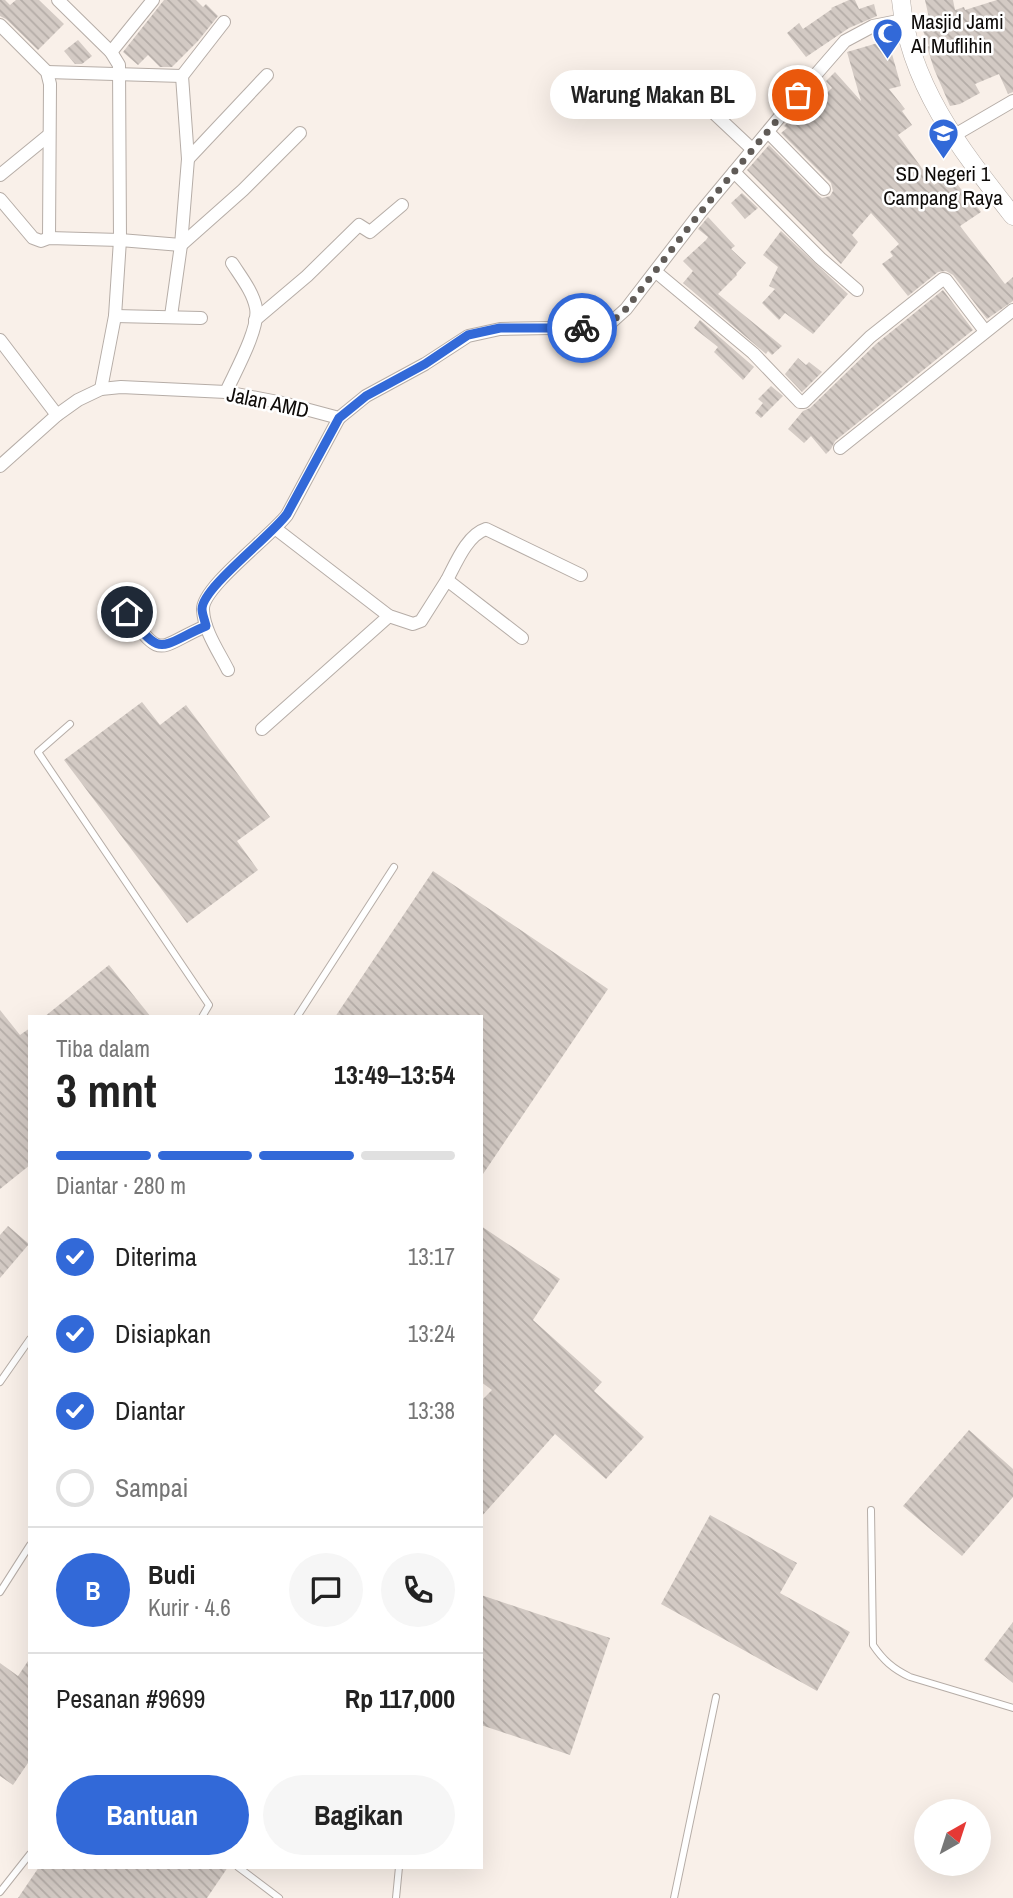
<!DOCTYPE html>
<html lang="id">
<meta charset="utf-8">
<style>
:root{--surface:#fff;--page:#f6f6f6;--text:#222;--muted:#767676;--line:#e0e0e0;--accent:#3269d8}
body{margin:0;font-family:"Archivo Narrow",sans-serif;background:var(--page);color:var(--text);height:100vh;display:flex;flex-direction:column;font-size:26px;white-space:nowrap}
*{box-sizing:border-box;margin:0}
p{font-size:23px;color:var(--muted)}
.icon{flex:none;width:38px;height:38px;fill:none;stroke:currentColor;stroke-width:2;stroke-linecap:round;stroke-linejoin:round}
.map{position:relative;flex:1;overflow:hidden}
.drawer{position:absolute;left:28px;top:1015px;width:455px;height:854px;display:flex;flex-direction:column;background:var(--surface);border-radius:0px;box-shadow:0 7px 28px #0002}
.drawer>*{flex:none}
.needle{width:46px;rotate:39deg}
.buttons{position:absolute;left:914px;top:1799px;display:grid;gap:14px}
.buttons a{display:grid;place-items:center;width:77px;height:77px;border-radius:50%;background:var(--surface);box-shadow:0 7px 28px #0002;font-size:35px}
.pin{position:absolute;display:grid;place-items:center;width:60px;height:60px;color:#fff;margin:-30px;border:4px solid #fff;border-radius:50%;box-shadow:0 2px 7px #0007}
.courier{position:absolute;display:grid;place-items:center;width:70px;height:70px;margin:-35px;border:5px solid #3269d8;border-radius:50%;background:#fff;color:#222;box-shadow:0 2px 9px #0007}
.bubble{position:absolute;height:49px;border-radius:24px;background:var(--surface);box-shadow:0 7px 28px #0002;font-size:23px;font-weight:700;line-height:49px;text-align:center}
.overview em{font-style:normal;font-weight:700}
.overview div{display:flex;flex-direction:column-reverse}
.overview{display:flex;align-items:center;justify-content:space-between;height:119px;padding:0 28px}
h1{font-size:46px;font-weight:700;line-height:52px}
.bar{display:grid;grid-template-columns:repeat(4,1fr);gap:10px 7px;align-content:center;height:84px;padding:0 28px}
.bar i{height:9px;border-radius:5px;background:var(--line)}
.bar .on{background:var(--accent)}
.bar p{grid-column:span 4}
.line{display:flex;align-items:center;gap:18px;padding:0 28px;border-top:2px solid var(--line)}
.line div{flex:1}
.round{display:grid;place-items:center;flex:none;width:74px;height:74px;border-radius:37px;background:var(--page)}
ol{padding:0 28px;list-style:none}
li{display:flex;align-items:center;gap:21px;height:77px}
li p{margin-inline-start:auto}
li .icon{padding:7px;border-radius:50%;background:var(--accent);color:#fff;stroke-width:4}
li:last-child{color:var(--muted)}
li i{width:38px;height:38px;border:4px solid var(--line);border-radius:50%}
.primary-button{display:flex;gap:14px;margin-top:auto;padding:14px 28px}
.primary-button a{flex:1;height:80px;border-radius:42px;background:var(--accent);color:#fff;font-size:28px;font-weight:700;line-height:80px;text-align:center}
.primary-button a+a{background:var(--page);color:var(--text)}
.map>svg:first-child{display:block}
.building{fill:url(#building-back-hatch)}
.lines{fill:none;stroke-linecap:round;stroke-linejoin:round}
.service-casing{stroke:#b6ada7;stroke-width:8}
.minor-casing{stroke:#b6ada7;stroke-width:14}
.primary-casing{stroke:#b6ada7;stroke-width:19}
.service{stroke:#fff;stroke-width:6}
.minor{stroke:#fff;stroke-width:12}
.primary{stroke:#fff;stroke-width:18}
.done{stroke:#605b57;stroke-width:7;stroke-dasharray:0 12.6}
.route{stroke:#3269d8;stroke-width:9}
.labels{text-anchor:middle;dominant-baseline:central;stroke-width:5;stroke-linejoin:round;paint-order:stroke}
.poi-label{font-size:21px;fill:#0e0b09;stroke:#fff;text-anchor:start}
.street-label{font-size:21px;fill:#0e0b09;stroke:#fff}
</style>
<div class="map">
<svg width="1013" height="1898" viewBox="0 0 1013 1898">
<defs>
<pattern id="building-back-hatch" width="6" height="6" patternUnits="userSpaceOnUse" patternTransform="scale(1.75)"><rect width="6" height="6" fill="#d3cac4"/><path d="M-1 5l2 2M0 0l6 6M5-1l2 2" fill="none" stroke="#b4aca7"/></pattern>
</defs>
<rect width="100%" height="100%" fill="#f9f0e9"/>
<g class="building">
<polygon points="0,0 5,0 10,5 16,0 39,0 64,24 38,50 6,19 0,16"/>
<polygon points="164,0 196,0 203,7 206,4 218,16 198,41 172,67 160,67 148,55 138,65 123,52"/>
<polygon points="849,0 855,0 859,9 874,4 877,16 849,28 806,57 787,33 799,23 803,29 832,9 831,8"/>
<polygon points="925,0 953,0 955,10 964,7 965,10 997,0 1013,0 1013,92 1008,94 999,74 975,84 980,93 960,104 950,106 934,69 927,47 929,46 919,21 929,18"/>
<polygon points="78,40 92,56 82,64 75,64 64,51"/>
<polygon points="888,40 901,86 889,89 905,109 902,111 912,125 898,135 934,185 950,174 966,196 968,194 981,212 960,226 1005,284 1013,277 1013,301 987,319 953,275 946,271 938,272 908,296 882,264 893,256 890,252 899,244 871,213 852,235 858,242 841,264 747,170 769,145 818,195 822,198 830,196 833,191 831,183 781,133 787,128 784,126 798,112 802,116 832,88 826,81 835,72 861,101 847,52"/>
<polygon points="742,193 758,208 745,219 731,203"/>
<polygon points="708,217 735,246 731,249 746,263 736,274 737,275 718,294 782,346 772,355 768,351 766,354 683,283 693,271 683,261 706,240 708,237 698,229"/>
<polygon points="781,231 848,294 813,334 785,313 779,320 762,303 775,289 769,286 778,267 763,255"/>
<polygon points="943,290 973,330 835,441 831,449 826,454 811,436 804,443 788,429 803,411 810,408 876,344"/>
<polygon points="700,320 754,367 743,380 714,352 718,347 694,328"/>
<polygon points="798,358 806,365 809,362 822,372 802,392 785,374"/>
<polygon points="771,386 783,396 761,418 755,413 763,403 758,399"/>
<polygon points="142,702 160,725 186,705 270,817 237,841 258,870 187,923 64,760"/>
<polygon points="433,871 608,989 481,1177 481,1017 335,1017"/>
<polygon points="109,965 151,1017 44,1017"/>
<polygon points="0,1010 20,1035 30,1028 30,1165 0,1189"/>
<polygon points="8,1226 29,1244 0,1278 0,1235"/>
<polygon points="481,1226 560,1279 533,1320 602,1382 594,1391 644,1437 606,1479 555,1434 481,1517 481,1401 492,1390 481,1382"/>
<polygon points="969,1430 1013,1469 1013,1497 962,1556 903,1506"/>
<polygon points="710,1515 797,1563 780,1593 850,1632 817,1691 661,1604"/>
<polygon points="481,1595 610,1638 570,1755 481,1725"/>
<polygon points="1013,1622 1013,1683 984,1660"/>
<polygon points="30,1658 30,1760 13,1785 0,1776 0,1663 18,1676"/>
<polygon points="39,1867 228,1867 207,1898 18,1898"/>
</g>
<g class="lines">
<defs>
<g id="service">
<polyline points="70,724 38,752 209,1005 202,1017"/>
<polyline points="297,1017 394,867"/>
<polyline points="0,1382 30,1339"/>
<path d="M 871,1510 L 873,1645 C 883,1660 893,1669 910,1677 L 1013,1708"/>
<polyline points="0,1592 30,1545"/>
<polyline points="238,1867 279,1898"/>
<polyline points="0,1892 30,1854"/>
<polyline points="396,1898 399,1867"/>
<polyline points="674,1898 716,1697"/>
</g>
<g id="minor">
<polyline points="58,0 111,52 119,65 120,240 115,316 101,389"/>
<polyline points="0,25 47,72 50,84 49,238"/>
<polyline points="111,52 153,0"/>
<polyline points="47,72 182,76"/>
<polyline points="686,87 752,149"/>
<polyline points="768,132 824,189"/>
<polyline points="953,136 1013,101"/>
<polyline points="188,159 267,75"/>
<polyline points="734,172 820,258 857,290"/>
<polyline points="0,175 49,135"/>
<polyline points="0,199 33,238 41,241 49,238 120,240 181,245 243,190 300,133"/>
<polyline points="656,272 753,353 800,402 804,402 870,337 943,279 946,280 985,331"/>
<polyline points="115,316 201,318"/>
<polyline points="171,316 181,245 188,159 182,76 224,22"/>
<polyline points="255,320 307,276 359,225 370,232 402,205"/>
<polyline points="0,340 57,415"/>
<path d="M 226,392 C 235,372 260,328 256,308 C 253,292 241,277 232,263"/>
<polyline points="840,448 1013,310"/>
<polyline points="0,466 57,415 78,400 101,389 121,387 226,392 283,403 339,418 366,396 425,364 468,336 500,329 606,327 626,309 699,214 798,95 845,41 873,26 903,20"/>
<polyline points="276,529 389,616 413,624 421,621 447,580 522,638"/>
<path d="M 447,580 C 456,563 467,535 486,529 L 581,575"/>
<path d="M 127,612 C 163,662 157,647 206,626"/>
<path d="M 228,670 C 219,652 204,631 203,610 C 201,588 270,537 287,515 L 339,418"/>
<polyline points="262,729 389,616"/>
</g>
<path id="primary" d="M 901,0 C 909,85 962,151 1013,216"/>
</defs>
<use href="#service" class="service-casing"/>
<use href="#minor" class="minor-casing"/>
<use href="#primary" class="primary-casing"/>
<use href="#service" class="service"/>
<use href="#minor" class="minor"/>
<use href="#primary" class="primary"/>
</g>
<g class="lines">
<polyline class="done" points="582,328 606,327 626,309 699,214 798,95"/>
<path class="route" d="M 127,612 C 162,660 159,646 206,626 C 205,621 202,614 202,609 C 202,588 270,537 287,514 L 339,418 L 366,396 L 425,364 L 468,335 L 500,328 L 582,328"/>
</g>
<defs>
<symbol id="mosque-pin" viewBox="-11 -11 22 30"><path d="M0 17L-7.5 6A9.5 9.5 0 1 1 7.5 6Z" fill="#3269d8" stroke="#fff"/><path d="M3.5-4.9A6 6 0 1 0 3.5 4.9A5 5 0 1 1 3.5-4.9Z" fill="#fff"/></symbol>
<symbol id="school-pin" viewBox="-11 -11 22 30"><path d="M0 17L-7.5 6A9.5 9.5 0 1 1 7.5 6Z" fill="#3269d8" stroke="#fff"/><path d="M0-5L7-2L0 1L-7-2ZM-4 1L0 2.5L4 1V4Q0 6-4 4Z" fill="#fff"/></symbol>
</defs>
<g fill-rule="evenodd">
<use href="#mosque-pin" x="870" y="16" width="35" height="47"/>
<use href="#school-pin" x="926" y="116" width="35" height="47"/>
</g>
<g class="labels">
<g class="poi-label">
<text x="911" y="21">Masjid Jami<tspan x="911" dy="24">Al Muflihin</tspan></text>
<text x="943" y="173" text-anchor="middle">SD Negeri 1<tspan x="943" dy="24">Campang Raya</tspan></text>
</g>
<g class="street-label">
<text transform="translate(268 402) rotate(12)">Jalan AMD</text>
</g>
</g>
</svg>
<div class="buttons">
<a><svg class="needle" viewBox="-14 -14 28 28"><path d="M0-13l5 13h-10z" fill="#e53935"/><path d="M0 13l5-13h-10z" fill="#767676"/></svg></a>
</div>
<div class="pin" style="left:798px;top:95px;background:#ea580c"><svg class="icon" aria-label="bag" viewBox="0 0 24 24"><path d="M5 8h14l-1 12H6zM9 8a3 3 0 0 1 6 0"/></svg></div>
<div class="pin" style="left:127px;top:612px;background:#1f2937"><svg class="icon" aria-label="home" viewBox="0 0 24 24"><path d="M3 11l9-7 9 7M6 9v11h12V9"/></svg></div>
<div class="courier" style="left:582px;top:328px"><svg class="icon" aria-label="bike" viewBox="0 0 24 24"><circle cx="6" cy="16" r="4"/><circle cx="18" cy="16" r="4"/><path d="M6 16l4-8h5l3 8M10 8l3 8H6M13 5h3"/></svg></div>
<div class="bubble" style="left:550px;top:70px;width:206px">Warung Makan BL</div>
<section class="drawer">
<div class="overview"><div><h1>3 mnt</h1><p>Tiba dalam</p></div><em>13:49–13:54</em></div>
<div class="bar"><i class="on"></i><i class="on"></i><i class="on"></i><i></i><p>Diantar · 280 m</p></div>
<ol>
<li><svg class="icon" aria-label="check" viewBox="0 0 24 24"><path d="M5 12l5 5 9-10"/></svg>Diterima<p>13:17</p></li>
<li><svg class="icon" aria-label="check" viewBox="0 0 24 24"><path d="M5 12l5 5 9-10"/></svg>Disiapkan<p>13:24</p></li>
<li><svg class="icon" aria-label="check" viewBox="0 0 24 24"><path d="M5 12l5 5 9-10"/></svg>Diantar<p>13:38</p></li>
<li><i></i>Sampai</li>
</ol>
<div class="line" style="height:126px"><b class="round" style="background:var(--accent);color:#fff">B</b><div><b>Budi</b><p>Kurir · 4.6</p></div><a class="round"><svg class="icon" aria-label="chat" viewBox="0 0 24 24"><path d="M4 5h16v11H9l-5 4z"/></svg></a><a class="round"><svg class="icon" aria-label="phone" viewBox="0 0 24 24"><path d="M5 4h4l2 5-3 2q2 4 5 5l2-3 5 2v4C11 20 4 13 5 4z"/></svg></a></div>
<div class="line" style="height:91px"><div>Pesanan #9699</div><b>Rp 117,000</b></div>
<div class="primary-button"><a>Bantuan</a><a>Bagikan</a></div>
</section>
</div>
